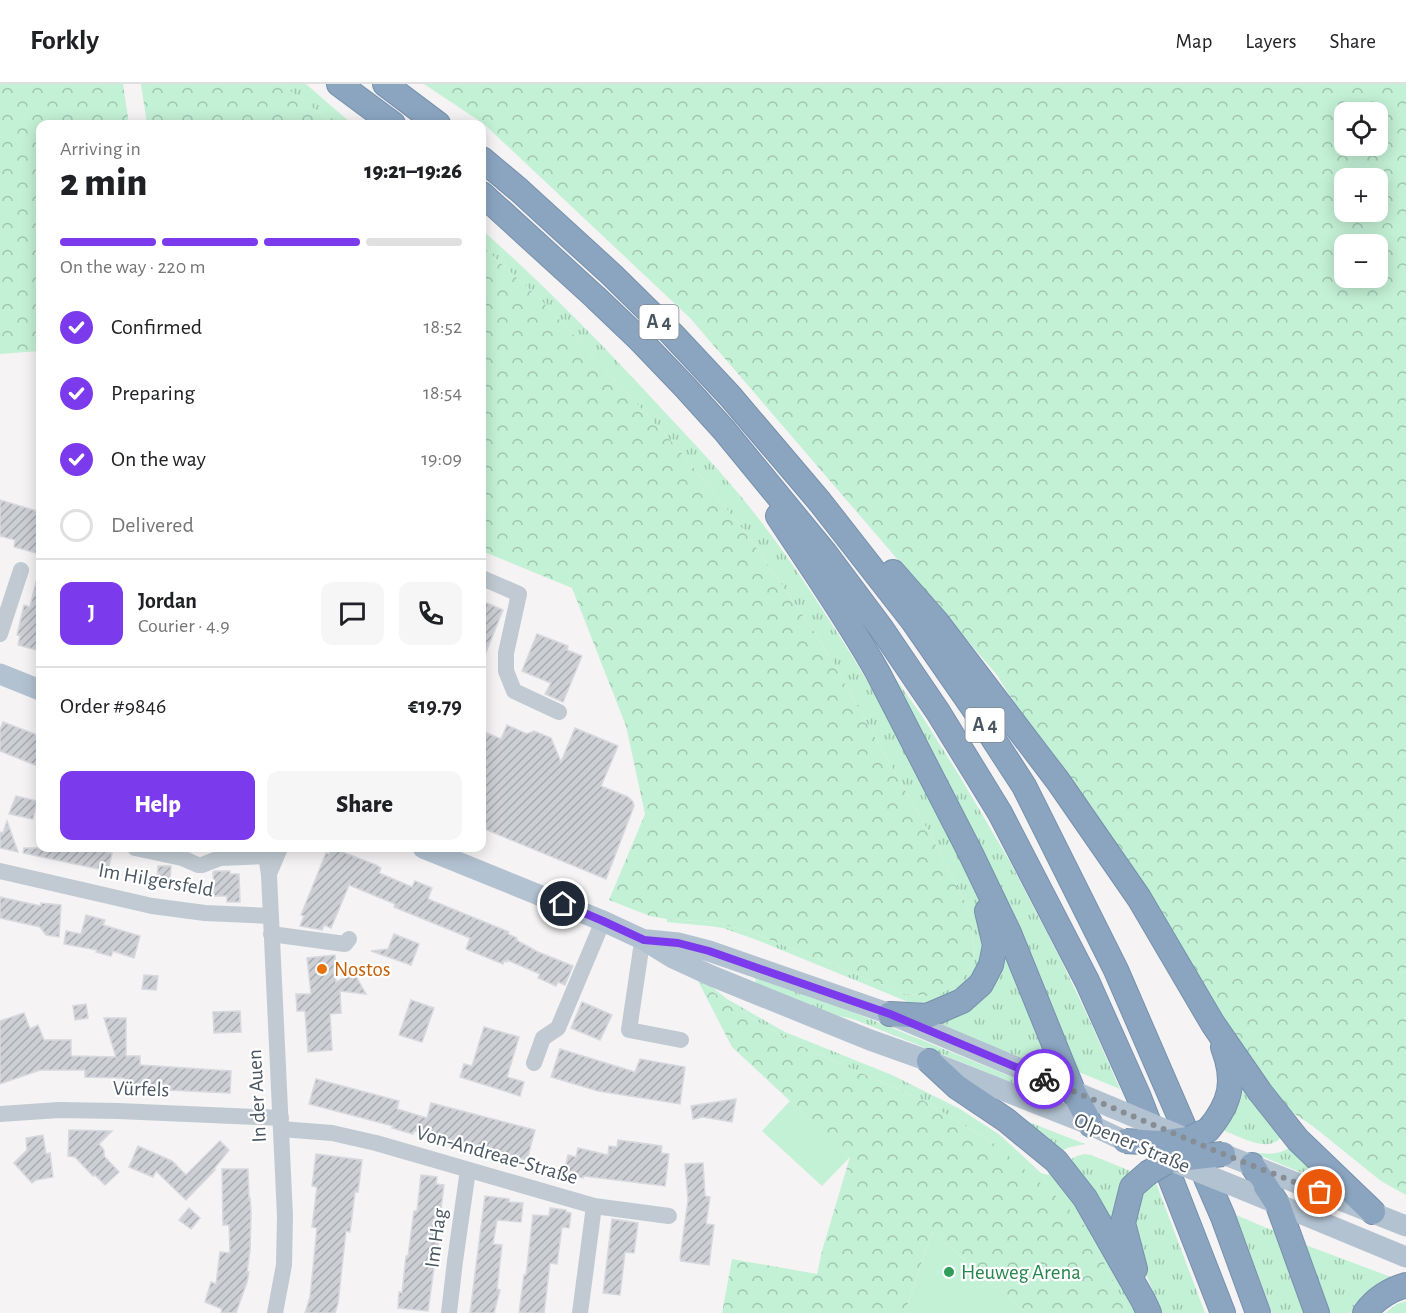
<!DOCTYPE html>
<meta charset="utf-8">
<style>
:root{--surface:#fff;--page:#f6f6f6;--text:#202124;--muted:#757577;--line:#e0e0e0;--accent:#7c3aed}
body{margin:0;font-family:"Alegreya Sans",sans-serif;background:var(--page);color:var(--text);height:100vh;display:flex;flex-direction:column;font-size:22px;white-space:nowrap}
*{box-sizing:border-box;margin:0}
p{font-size:20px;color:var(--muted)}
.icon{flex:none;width:33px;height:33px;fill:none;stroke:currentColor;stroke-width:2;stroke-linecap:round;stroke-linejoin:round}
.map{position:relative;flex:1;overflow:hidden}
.details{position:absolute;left:36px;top:36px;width:450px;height:732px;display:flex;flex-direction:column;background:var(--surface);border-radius:12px;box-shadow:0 3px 15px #0003}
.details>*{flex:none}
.buttons{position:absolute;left:1334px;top:18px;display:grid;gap:12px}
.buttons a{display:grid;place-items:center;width:54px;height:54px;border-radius:12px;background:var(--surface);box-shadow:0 3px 15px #0003;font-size:30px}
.pin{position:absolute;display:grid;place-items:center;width:51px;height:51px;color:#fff;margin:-26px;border:3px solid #fff;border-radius:50%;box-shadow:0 2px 6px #0007}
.courier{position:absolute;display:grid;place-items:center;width:60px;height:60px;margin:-30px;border:4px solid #7c3aed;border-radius:50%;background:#fff;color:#222;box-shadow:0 2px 8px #0007}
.summary em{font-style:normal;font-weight:800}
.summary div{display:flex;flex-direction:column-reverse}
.summary{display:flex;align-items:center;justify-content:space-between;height:102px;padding:0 24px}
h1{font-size:39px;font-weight:800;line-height:45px}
.bar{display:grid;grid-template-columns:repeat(4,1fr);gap:9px 6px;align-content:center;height:72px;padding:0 24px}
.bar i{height:8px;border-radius:4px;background:var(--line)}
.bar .active{background:var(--accent)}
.bar p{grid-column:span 4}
.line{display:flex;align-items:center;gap:15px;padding:0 24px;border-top:2px solid var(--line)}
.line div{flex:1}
.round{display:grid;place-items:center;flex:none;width:63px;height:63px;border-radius:12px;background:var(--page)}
ol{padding:0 24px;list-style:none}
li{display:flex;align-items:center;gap:18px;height:66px}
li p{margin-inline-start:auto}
li .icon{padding:6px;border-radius:50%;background:var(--accent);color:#fff;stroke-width:4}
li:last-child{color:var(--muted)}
li i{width:33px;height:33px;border:3px solid var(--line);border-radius:50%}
.button{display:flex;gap:12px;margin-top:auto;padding:12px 24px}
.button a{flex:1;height:69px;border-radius:12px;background:var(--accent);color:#fff;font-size:24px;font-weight:800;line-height:69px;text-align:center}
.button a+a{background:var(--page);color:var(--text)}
header{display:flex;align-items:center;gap:36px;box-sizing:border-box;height:84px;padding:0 30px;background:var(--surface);border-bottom:2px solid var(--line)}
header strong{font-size:28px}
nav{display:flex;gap:33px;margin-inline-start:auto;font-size:21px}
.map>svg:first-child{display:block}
.grass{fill:url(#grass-tufts)}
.forest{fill:url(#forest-crowns);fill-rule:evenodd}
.garden{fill:#c3f1d5}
.building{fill:url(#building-hatch);stroke:#d7d9de;stroke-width:1.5}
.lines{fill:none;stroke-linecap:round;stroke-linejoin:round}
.highway-casing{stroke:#7690ad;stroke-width:26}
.minor{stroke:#c1cad2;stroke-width:16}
.major{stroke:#b3c2d1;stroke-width:21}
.highway{stroke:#8ba5c1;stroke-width:24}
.highway-bridge-casing{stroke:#7690ad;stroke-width:26;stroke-linecap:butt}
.major-bridge{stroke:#b3c2d1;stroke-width:21}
.highway-bridge{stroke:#8ba5c1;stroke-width:24}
.done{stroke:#868d94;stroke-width:6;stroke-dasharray:0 10.8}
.route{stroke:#7c3aed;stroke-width:8}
.food-dot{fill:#e8710a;stroke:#fff;stroke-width:2}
.leisure-dot{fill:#2e9e5b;stroke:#fff;stroke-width:2}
.labels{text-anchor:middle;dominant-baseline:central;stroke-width:4.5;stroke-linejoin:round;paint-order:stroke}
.shield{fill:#fff;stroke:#808990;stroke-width:1.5}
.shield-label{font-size:20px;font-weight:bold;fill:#4a5661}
.street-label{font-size:21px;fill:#4a5661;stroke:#fff}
.food-label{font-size:21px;fill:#c56008;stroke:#fff;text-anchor:start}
.leisure-label{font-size:21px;fill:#27864d;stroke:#fff;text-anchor:start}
</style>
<header>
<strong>Forkly</strong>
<nav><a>Map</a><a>Layers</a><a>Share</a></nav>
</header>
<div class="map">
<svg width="1406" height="1229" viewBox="0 0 1406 1229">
<defs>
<pattern id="grass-tufts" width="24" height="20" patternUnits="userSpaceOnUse" patternTransform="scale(1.5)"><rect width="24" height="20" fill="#c3f1d5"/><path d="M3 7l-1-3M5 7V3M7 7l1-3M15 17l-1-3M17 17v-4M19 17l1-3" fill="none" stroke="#a0c6b0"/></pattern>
<pattern id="forest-crowns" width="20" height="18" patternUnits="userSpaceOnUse" patternTransform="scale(1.5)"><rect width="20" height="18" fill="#c3f1d5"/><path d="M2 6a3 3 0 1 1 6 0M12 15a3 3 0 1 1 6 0" fill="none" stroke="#a0c6b0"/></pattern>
<pattern id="building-hatch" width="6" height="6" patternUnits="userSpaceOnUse" patternTransform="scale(1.5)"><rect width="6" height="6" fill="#cdcfd5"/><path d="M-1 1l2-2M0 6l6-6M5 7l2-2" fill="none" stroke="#a8abb0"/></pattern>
</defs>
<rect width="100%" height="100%" fill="#f5f3f3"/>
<g class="grass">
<polygon points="281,0 306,0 352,40 334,40"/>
<path d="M 482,146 C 541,198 596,254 649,311 C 679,344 710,375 738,409 C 780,459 817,516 852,572 C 900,649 938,731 979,812 L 985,831 L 988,863 L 970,901 L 923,924 L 757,856 L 723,844 L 709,842 L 667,838 L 667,835 L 717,838 L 753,849 L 902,909 L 923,912 L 937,912 L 962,895 L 975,875 L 970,828 L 931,752 L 821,558 L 746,449 L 680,367 L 603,283 L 542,217 L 482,162 Z"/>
<polygon points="888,584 922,632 959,691 1010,778 1061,876 1089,935 1120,1005 1074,986"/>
<polygon points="1002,854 1060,991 932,939 936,938"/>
<polygon points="755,893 777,897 1066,1015 1074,1023 853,935 817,927 756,899"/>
<polygon points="697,895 708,900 727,915 785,948 892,991 960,1025 1000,1051 1041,1089 1048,1091 1054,1087 1094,1145 1136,1229 1129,1229 1088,1146 992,1058 924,1017 792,958 731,922"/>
<path d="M 1238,988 L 1282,1051 C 1280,1054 1278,1057 1275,1058 C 1262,1066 1234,1050 1220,1045 Z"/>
<polygon points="1016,1033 1085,1060 1067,1064 1059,1069"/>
<path d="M 1291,1063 L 1334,1102 L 1251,1068 C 1268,1070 1276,1072 1291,1063 Z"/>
<polygon points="1084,1070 1091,1071 1133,1088 1118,1150 1066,1078 1077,1072"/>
<polygon points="1154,1098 1156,1099 1205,1229 1162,1229 1141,1178 1132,1143 1142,1106 1144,1110"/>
<polygon points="1236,1131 1281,1150 1308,1229 1272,1229"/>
<polygon points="1303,1160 1391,1193 1364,1212 1351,1229 1325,1229"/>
</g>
<g class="forest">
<polygon points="0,0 123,0 129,40 40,40 40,267 0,270"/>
<polygon points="141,0 281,0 334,40 147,40"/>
<path d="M 424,0 L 1406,0 L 1406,1111 L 1381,1097 L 1314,1043 L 1286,1024 L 1127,801 L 997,591 L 690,234 L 484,40 ZM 1344,28 L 1377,28 L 1377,62 L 1344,62 ZM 1344,94 L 1377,94 L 1377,128 L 1344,128 ZM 1344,160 L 1377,160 L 1377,194 L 1344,194 Z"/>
<polygon points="482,162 542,217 603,283 680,367 746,449 821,558 931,752 970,828 975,875 962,895 937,912 924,912 902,909 753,849 717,838 667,835 650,832 609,816 645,730 626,642 572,504 482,467"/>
<polygon points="697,895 731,922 792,958 924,1017 992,1058 1063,1118 1088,1146 1129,1229 1026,1229 932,1148 905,1229 722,1229 732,1175 817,1190 822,1167 850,1073 732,963"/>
<polygon points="1406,1217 1406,1229 1385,1229 1397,1220"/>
</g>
<g class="garden">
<polygon points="790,1017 850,1073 822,1102 762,1047"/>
<polygon points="932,1148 1026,1229 905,1229"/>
</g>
<g class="building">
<polygon points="0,416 40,428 40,470 14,463 15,456 0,452"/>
<polygon points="36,498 40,499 40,567 18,561 20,552 17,551 24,521 30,523"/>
<polygon points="482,517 503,526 482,578"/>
<polygon points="537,550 568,562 567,566 582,572 563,618 545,610 551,599 522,587"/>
<polygon points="3,638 40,652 40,683 0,667 0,646"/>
<polygon points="507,641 527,650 534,647 551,654 561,678 575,644 618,662 601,702 628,713 633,718 634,722 606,795 482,744 482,647 501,655"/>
<polygon points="16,712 37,717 33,735 9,730"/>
<polygon points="7,737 18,768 0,764 0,748 3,749"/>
<polygon points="24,764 88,764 112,769 108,787 23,769"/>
<polygon points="332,764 376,781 381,784 379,789 412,803 415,797 432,804 428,815 509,848 508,850 517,854 516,856 538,868 573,882 565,901 558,898 556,902 538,894 540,890 507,876 507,878 504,877 503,880 466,865 470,854 394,823 395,820 349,801 331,844 324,841 322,846 300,842 304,832 301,831 326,769 329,770"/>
<polygon points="158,782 171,782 170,796 157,795"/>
<polygon points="215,787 230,787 230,790 239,790 240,818 227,818 227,812 214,812 213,788"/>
<polygon points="0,813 41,822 41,819 61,821 59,853 46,851 40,843 0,834"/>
<polygon points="86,831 105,836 103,841 140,852 134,874 113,867 111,872 96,868 97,866 64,860 66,847 81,850"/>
<polygon points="394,850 419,860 411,881 371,867 388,865"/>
<polygon points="335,871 336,898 354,889 366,910 340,907 341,929 330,930 332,966 308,968 305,927 297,927 296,910 311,910 307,874"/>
<polygon points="144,891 158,892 156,906 142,905"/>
<polygon points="411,916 434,924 422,958 399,951"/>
<polygon points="582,918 612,931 600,956 571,944"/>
<polygon points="86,920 88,934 75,936 73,922"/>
<polygon points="240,927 241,948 214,949 213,928"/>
<polygon points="24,929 30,945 38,941 44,956 71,956 71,972 116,973 104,934 126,934 126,972 140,972 140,981 231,987 230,1009 124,1004 124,994 85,993 85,986 40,986 0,1000 0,937"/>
<polygon points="484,943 519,953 507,993 524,998 520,1012 460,993 464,980 472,982"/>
<polygon points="560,965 635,988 640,975 685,983 680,1020 598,1007 551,993"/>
<polygon points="316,995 399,1017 397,1025 427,1034 431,1019 535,1046 527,1076 414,1047 413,1050 392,1044 393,1042 309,1020"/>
<polygon points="736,1015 732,1038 703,1033 693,1035 691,1022"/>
<polygon points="69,1046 112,1047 99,1060 104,1066 104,1072 119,1088 105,1101 95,1091 93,1092 75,1073 68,1072"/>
<polygon points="43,1051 46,1070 50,1069 53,1093 36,1096 32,1099 14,1079 27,1066 26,1054"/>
<polygon points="618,1056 662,1062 661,1069 669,1070 665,1102 583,1092 583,1094 564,1089 568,1071 576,1073 578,1064 608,1071 609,1062 617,1063"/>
<polygon points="220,1057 229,1066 213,1086 215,1086 186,1116 156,1087 153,1093 129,1083 138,1062 172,1077 186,1091"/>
<polygon points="316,1070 362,1076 358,1108 355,1108 350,1148 346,1147 338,1219 335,1229 305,1229 310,1213 317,1144 312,1143 317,1103 312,1102"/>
<polygon points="703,1079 705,1112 710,1113 706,1140 714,1141 709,1181 681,1177 680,1174 688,1116 685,1080"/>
<polygon points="222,1085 248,1085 249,1114 250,1114 251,1129 250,1166 247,1188 249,1188 247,1198 236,1229 221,1229 222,1225 205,1218 211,1198 216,1200 220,1168 230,1169 229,1141 223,1141"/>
<polygon points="421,1091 437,1093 436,1100 444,1101 437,1156 439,1157 437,1169 436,1169 428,1227 398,1224 399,1208 402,1209 406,1172 408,1172 414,1127 417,1127"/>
<polygon points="485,1112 509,1115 509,1118 523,1119 521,1138 497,1136 493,1160 502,1161 497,1205 500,1206 494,1229 470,1229"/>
<polygon points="189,1124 200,1134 191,1145 179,1136"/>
<polygon points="550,1124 566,1126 566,1128 571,1129 569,1144 562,1143 557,1180 550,1179 544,1229 519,1229 524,1191 526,1191 533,1131 549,1132"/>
<polygon points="612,1135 638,1139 634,1169 625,1168 620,1211 603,1209"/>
</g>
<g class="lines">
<defs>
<g id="highway">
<polyline points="339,0 393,40"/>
<polyline points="385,0 438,40"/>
<polyline points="482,75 519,106 612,191 672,250 730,312 820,418 913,537 972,622 1024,702 1116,886 1223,1133 1258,1229"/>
<polyline points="482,110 595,213 638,254 685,303 724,346 825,469 881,544 938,628 1000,729 1087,897 1138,1011 1223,1229"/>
<path d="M 778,432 C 812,484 848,535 878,589 L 971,770 L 1009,849 L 1073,1007 L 1091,1041"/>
<polyline points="893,488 936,537 1058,697 1139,814 1213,940 1260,1008 1298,1056 1373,1128"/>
<polyline points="890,930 927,932 962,917 981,900 991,881 995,861 987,827"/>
<polyline points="929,977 957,1003 1006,1036 1056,1077 1085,1114 1143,1216 1149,1229"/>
<path d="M 1208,1046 C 1231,1019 1236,997 1223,963"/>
<polyline points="1252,1081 1278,1121 1317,1229"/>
<polyline points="1135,1185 1123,1139 1132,1103 1148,1089"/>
<path d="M 1365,1229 C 1375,1215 1389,1206 1406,1201"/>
</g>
</defs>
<use href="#highway" class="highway-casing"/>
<g class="minor">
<polyline points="482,494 519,510 506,569 506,587 514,607 559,628"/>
<polyline points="0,550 21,486"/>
<polyline points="135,764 182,774 198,781 202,781 220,774 266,772"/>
<polyline points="265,764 269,791 285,1132 284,1181 275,1229"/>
<polyline points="0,787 152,822 205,829 270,832"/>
<polyline points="269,790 280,764"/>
<polyline points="271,850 345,860 349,855"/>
<polyline points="644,856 641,865 629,946 681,956"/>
<polyline points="534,979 543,954 558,944 603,837"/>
<polyline points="0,1030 59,1026 118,1027 281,1034"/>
<polyline points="281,1045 332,1049 376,1059 594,1122 580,1229"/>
<polyline points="594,1122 669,1132"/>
<polyline points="449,1229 455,1177 468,1086"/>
</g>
<g class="major">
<polyline points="0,590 40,606"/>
<polyline points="423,764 603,837 644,856 673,874 712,892 870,956 929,977 1091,1041 1125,1057"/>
<polyline points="648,856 678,859 709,867 890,930 1111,1023"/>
<polyline points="1223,1070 1406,1142"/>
<polyline points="1244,1106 1406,1173"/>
</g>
<use href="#highway" class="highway"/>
<defs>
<g id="highway-bridge">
<polyline points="1125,1057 1159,1059 1188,1055 1208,1046"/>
<polyline points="1148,1089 1170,1076 1223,1070"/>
</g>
</defs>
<use href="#highway-bridge" class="highway-bridge-casing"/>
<g class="major-bridge">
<polyline points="1111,1023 1192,1057"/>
<polyline points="1167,1075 1244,1106"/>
</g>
<use href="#highway-bridge" class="highway-bridge"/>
</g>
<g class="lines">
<polyline class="done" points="1044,995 1223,1070 1320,1108"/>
<polyline class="route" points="563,820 603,837 644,856 678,859 709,867 890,930 1044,995"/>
</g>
<circle class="food-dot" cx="322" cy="885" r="6"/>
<circle class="leisure-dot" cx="949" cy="1188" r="6"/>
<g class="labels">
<g class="shield">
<rect x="639.5" y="221" width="39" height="34" rx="4.5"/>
<rect x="965.5" y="624" width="39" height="34" rx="4.5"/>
</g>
<g class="shield-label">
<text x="659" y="238">A 4</text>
<text x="985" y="641">A 4</text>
</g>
<g class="street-label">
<text transform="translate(156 796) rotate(10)">Im Hilgersfeld</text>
<text transform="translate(141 1005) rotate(2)">Vürfels</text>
<text transform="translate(257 1012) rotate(-93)">In der Auen</text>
<text transform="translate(1132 1059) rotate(23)">Olpener Straße</text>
<text transform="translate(497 1071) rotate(16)">Von-Andreae-Straße</text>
<text transform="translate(436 1154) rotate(-82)">Im Hag</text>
</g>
<g class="food-label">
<text x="334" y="885">Nostos</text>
</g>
<g class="leisure-label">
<text x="961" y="1188">Heuweg Arena</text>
</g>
</g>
</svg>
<div class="buttons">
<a><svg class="icon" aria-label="locate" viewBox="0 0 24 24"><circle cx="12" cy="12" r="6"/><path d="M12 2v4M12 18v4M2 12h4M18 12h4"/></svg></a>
<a>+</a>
<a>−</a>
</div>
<div class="pin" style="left:1320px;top:1108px;background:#ea580c"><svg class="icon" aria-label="bag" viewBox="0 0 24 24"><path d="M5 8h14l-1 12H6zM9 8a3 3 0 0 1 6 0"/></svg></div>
<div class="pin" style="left:563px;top:820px;background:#1f2937"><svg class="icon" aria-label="home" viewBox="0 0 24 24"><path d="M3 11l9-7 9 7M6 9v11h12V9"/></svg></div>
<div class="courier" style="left:1044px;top:995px"><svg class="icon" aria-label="bike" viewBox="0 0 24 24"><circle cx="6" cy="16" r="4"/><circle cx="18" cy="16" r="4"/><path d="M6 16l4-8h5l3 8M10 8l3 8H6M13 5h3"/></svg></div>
<section class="details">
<div class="summary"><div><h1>2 min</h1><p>Arriving in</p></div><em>19:21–19:26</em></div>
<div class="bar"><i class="active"></i><i class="active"></i><i class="active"></i><i></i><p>On the way · 220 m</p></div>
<ol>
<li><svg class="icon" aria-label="check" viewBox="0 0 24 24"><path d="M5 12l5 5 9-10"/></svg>Confirmed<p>18:52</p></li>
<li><svg class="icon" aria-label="check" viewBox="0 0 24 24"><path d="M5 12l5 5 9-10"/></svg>Preparing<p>18:54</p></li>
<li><svg class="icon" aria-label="check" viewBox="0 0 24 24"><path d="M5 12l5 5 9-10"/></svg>On the way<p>19:09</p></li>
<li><i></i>Delivered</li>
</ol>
<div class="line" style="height:108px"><b class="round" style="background:var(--accent);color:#fff">J</b><div><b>Jordan</b><p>Courier · 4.9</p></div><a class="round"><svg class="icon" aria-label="chat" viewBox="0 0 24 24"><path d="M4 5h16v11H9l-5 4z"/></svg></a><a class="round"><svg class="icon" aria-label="phone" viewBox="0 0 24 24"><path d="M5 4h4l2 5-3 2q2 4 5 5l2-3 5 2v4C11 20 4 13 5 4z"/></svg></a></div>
<div class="line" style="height:78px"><div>Order #9846</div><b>€19.79</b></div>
<div class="button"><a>Help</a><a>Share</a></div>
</section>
</div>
